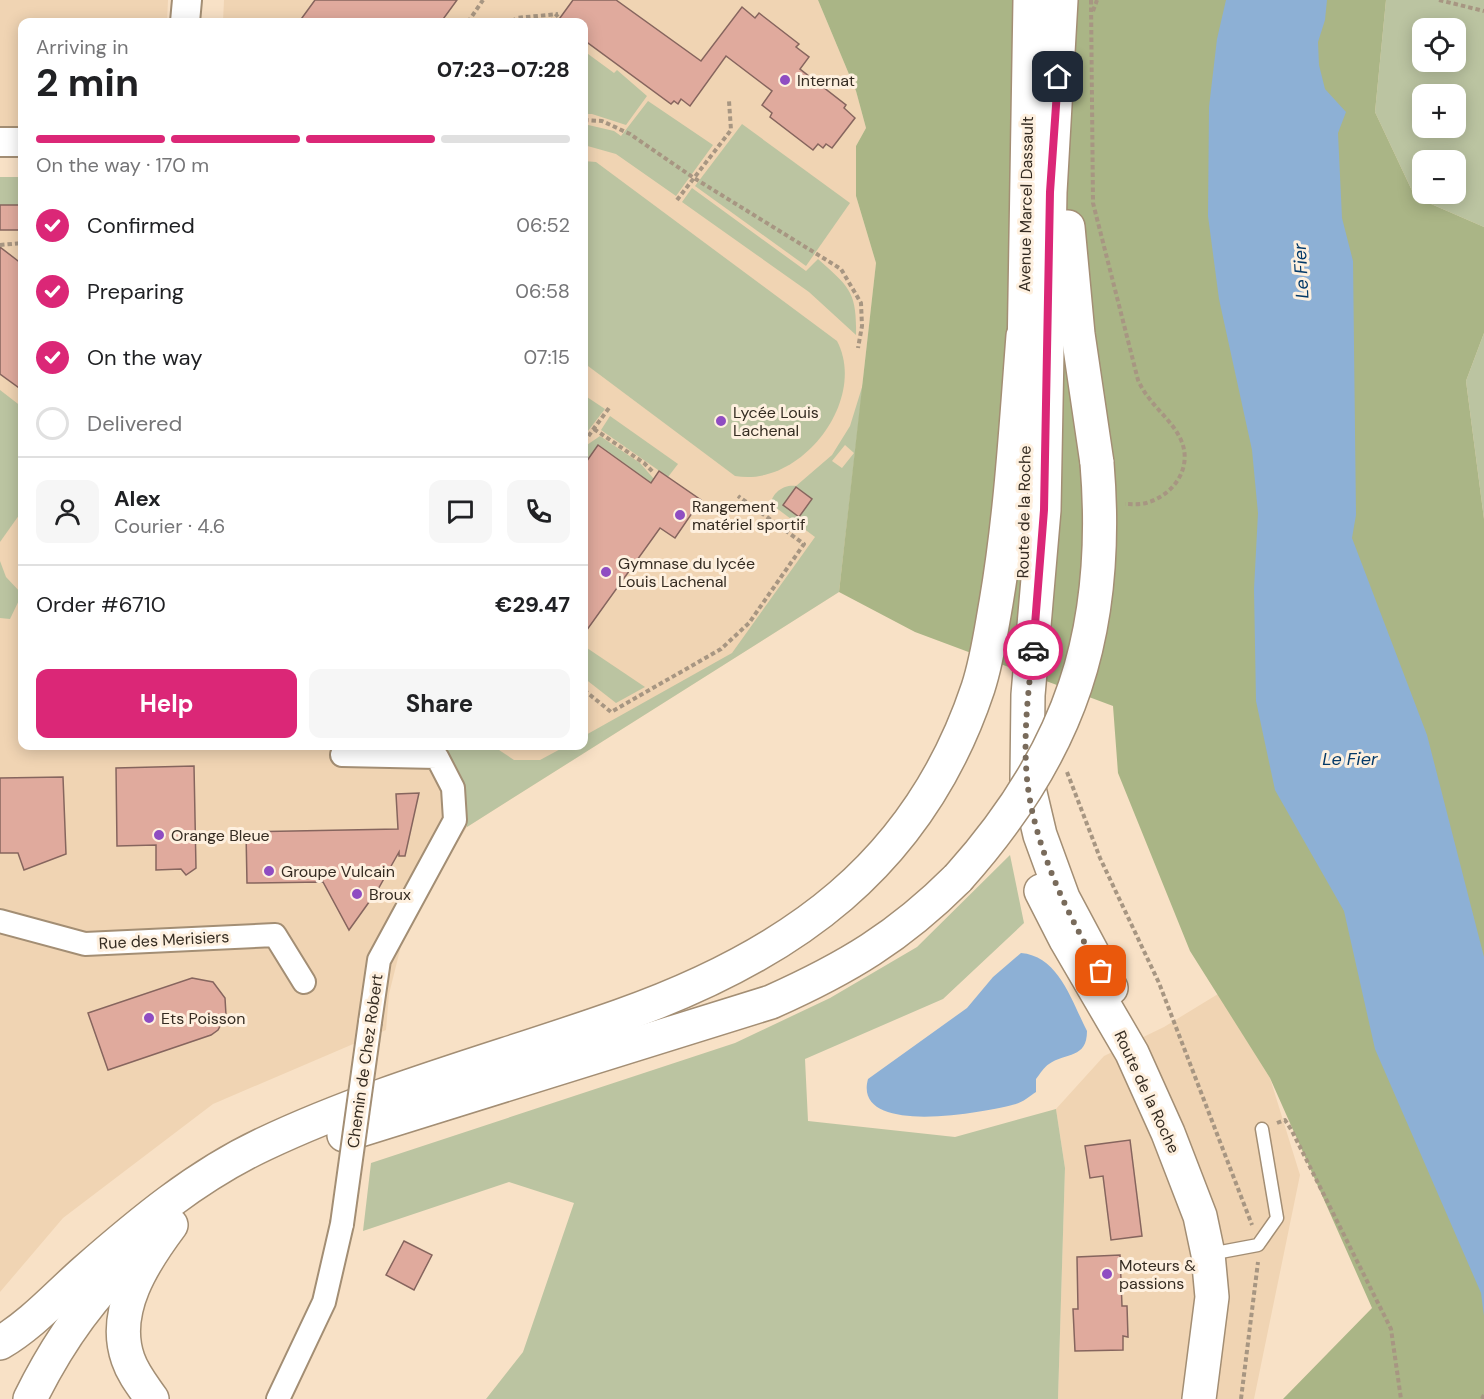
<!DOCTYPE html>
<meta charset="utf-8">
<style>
:root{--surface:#fff;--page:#f6f6f6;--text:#202124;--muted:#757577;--line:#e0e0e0;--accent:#db2777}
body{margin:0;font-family:"DM Sans",sans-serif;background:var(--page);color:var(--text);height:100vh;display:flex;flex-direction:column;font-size:22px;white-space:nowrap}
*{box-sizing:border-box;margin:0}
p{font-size:20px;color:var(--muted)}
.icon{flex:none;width:33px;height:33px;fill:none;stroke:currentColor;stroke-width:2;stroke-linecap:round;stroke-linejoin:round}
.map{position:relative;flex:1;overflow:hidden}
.details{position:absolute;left:18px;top:18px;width:570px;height:732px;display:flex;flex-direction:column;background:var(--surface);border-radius:12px;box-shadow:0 3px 15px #0003}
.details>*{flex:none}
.tools{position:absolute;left:1412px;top:18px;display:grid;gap:12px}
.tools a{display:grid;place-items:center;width:54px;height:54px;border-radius:12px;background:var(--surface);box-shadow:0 3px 15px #0003;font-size:30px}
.pin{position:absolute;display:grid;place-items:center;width:51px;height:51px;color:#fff;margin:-26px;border-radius:12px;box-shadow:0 3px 9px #0006}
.courier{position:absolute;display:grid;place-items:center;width:60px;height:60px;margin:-30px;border:4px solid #db2777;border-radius:50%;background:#fff;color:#222;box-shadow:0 2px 8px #0007}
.summary em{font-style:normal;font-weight:700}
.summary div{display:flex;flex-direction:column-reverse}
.summary{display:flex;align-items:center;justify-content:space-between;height:102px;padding:0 18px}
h1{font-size:39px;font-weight:700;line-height:45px}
.bar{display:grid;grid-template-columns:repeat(4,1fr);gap:9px 6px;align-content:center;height:72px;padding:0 18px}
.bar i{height:8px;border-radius:4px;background:var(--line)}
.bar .current{background:var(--accent)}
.bar p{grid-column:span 4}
.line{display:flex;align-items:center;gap:15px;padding:0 18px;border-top:2px solid var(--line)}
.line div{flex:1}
.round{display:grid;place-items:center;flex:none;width:63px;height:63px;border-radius:12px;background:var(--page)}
ol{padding:0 18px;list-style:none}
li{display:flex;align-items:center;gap:18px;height:66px}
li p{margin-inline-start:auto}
li .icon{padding:6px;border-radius:50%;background:var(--accent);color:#fff;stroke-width:4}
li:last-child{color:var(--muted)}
li i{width:33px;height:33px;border:3px solid var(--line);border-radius:50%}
.primary-button{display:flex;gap:12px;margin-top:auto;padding:12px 18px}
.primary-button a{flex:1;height:69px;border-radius:12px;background:var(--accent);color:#fff;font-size:24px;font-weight:700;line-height:69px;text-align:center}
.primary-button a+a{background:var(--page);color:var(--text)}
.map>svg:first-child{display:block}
.built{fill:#f0d4b3}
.green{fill:#bbc4a1;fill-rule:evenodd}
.forest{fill:#aab586}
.water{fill:#8db0d5}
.building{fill:#e0aa9d;stroke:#86655e;stroke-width:1.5}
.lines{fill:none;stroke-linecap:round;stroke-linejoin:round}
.service-casing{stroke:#a38e74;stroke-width:15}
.minor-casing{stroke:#a38e74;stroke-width:26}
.tertiary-casing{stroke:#a38e74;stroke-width:32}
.secondary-casing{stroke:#a38e74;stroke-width:36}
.trunk-casing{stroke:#a38e74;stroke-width:36}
.path{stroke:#a79682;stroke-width:4;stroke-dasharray:4.5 3;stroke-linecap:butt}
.service{stroke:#fff;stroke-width:12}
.minor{stroke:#fff;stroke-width:22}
.tertiary{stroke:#fff;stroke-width:28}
.secondary{stroke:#fff;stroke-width:33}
.trunk{stroke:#fff;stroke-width:33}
.minor-bridge-casing{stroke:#a38e74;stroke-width:26;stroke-linecap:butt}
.trunk-bridge-casing{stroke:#a38e74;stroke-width:36;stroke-linecap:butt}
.minor-bridge{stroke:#fff;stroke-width:22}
.trunk-bridge{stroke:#fff;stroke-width:33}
.done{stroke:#796b5b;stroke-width:6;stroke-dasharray:0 10.8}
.route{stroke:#db2777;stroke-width:8}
.poi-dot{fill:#8f4dc2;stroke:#fef0df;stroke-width:2}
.labels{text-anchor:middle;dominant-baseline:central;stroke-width:6;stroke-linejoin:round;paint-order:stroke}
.poi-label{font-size:16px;fill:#352c22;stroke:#fef0df;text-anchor:start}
.street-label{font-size:16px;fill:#352c22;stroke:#fef0df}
.water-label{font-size:18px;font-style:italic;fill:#033968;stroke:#fef0df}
</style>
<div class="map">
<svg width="1484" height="1399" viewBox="0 0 1484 1399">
<rect width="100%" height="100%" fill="#f8e1c6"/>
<g class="built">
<polygon points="0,0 168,0 167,22 22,22 22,130 0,131"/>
<polygon points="224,0 818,0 856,91 866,128 856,146 856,196 876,263 839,592 467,827 406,926 389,994 386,1030 213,1104 63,1218 0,1292 0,177 22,177 22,746 584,746 584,22 223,22"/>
<polygon points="1218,994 1270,1078 1300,1175 1254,1399 1058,1399 1065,1168 1056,1109 1104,1056 1164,1027"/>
</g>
<g class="green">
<path d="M 1386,0 L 1484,0 L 1484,227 L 1415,197 L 1375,112 ZM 1422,28 L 1455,28 L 1455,62 L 1422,62 ZM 1422,94 L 1455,94 L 1455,128 L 1422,128 ZM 1422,160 L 1455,160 L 1455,194 L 1422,194 Z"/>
<polygon points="584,51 614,73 617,70 647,96 626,125 592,114 584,114"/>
<polygon points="648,101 713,145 676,196 616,154 584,145 584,124 614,131 621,136"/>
<polygon points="742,124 850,203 806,266 695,186"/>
<path d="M 584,161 L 596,162 L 837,341 C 868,400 801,488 735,476 L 584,363 Z"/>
<rect x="0" y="177" width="22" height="28"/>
<path d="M 692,188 L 806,271 L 818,259 C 849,287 857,291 856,335 L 809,292 L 682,202 Z"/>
<polygon points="1484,333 1484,519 1466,381"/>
<path d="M 863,384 L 839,592 L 467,827 L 441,756 L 391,746 L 493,746 L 514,760 L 540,760 L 566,746 L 584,746 L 584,736 L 732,653 L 815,537 L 771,504 C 772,492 785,484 796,486 L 832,455 L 850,426 ZM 845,445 L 854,453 L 842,468 L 832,461 ZM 796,487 L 812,499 L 799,517 L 783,505 Z"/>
<polygon points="0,390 22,407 22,511 0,542"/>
<polygon points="584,395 605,409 584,436"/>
<polygon points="610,416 678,464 668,477 601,430"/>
<polygon points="600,436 640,463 654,479 651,483 599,445 584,465 584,447"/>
<polygon points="0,561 6,577 22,594 10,619 0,618"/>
<polygon points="584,646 645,687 616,703 584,678"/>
<polygon points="1010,855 1024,923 943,999 805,1059 808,1121 955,1137 1056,1109 1065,1168 1058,1399 486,1399 523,1352 574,1203 509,1182 363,1231 371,1163 735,1043 830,998 917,947"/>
</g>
<polygon class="forest" points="818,0 1386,0 1375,112 1415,197 1484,227 1484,333 1466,381 1484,519 1484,1399 1283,1399 1372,1308 1270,1078 1190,951 1118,773 1113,706 915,632 839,592 876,263 856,196 856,146 866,128 856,91"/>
<g class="water">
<polygon points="1226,0 1327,0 1325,20 1318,42 1319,65 1325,89 1346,112 1338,133 1342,218 1353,261 1356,515 1352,538 1427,735 1484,957 1484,1316 1481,1293 1375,1049 1344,911 1275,790 1256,701 1254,589 1258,513 1252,450 1219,299 1208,216 1209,107 1217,39"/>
<path d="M 1021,953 C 1059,956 1072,1002 1087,1031 C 1087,1059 1066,1052 1049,1064 C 1044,1067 1040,1074 1036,1079 L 1036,1092 C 1030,1096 1023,1102 1016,1104 C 987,1112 852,1138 868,1079 L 967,1008 L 993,977 Z"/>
</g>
<g class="building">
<polygon points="315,0 457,0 441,22 299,22"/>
<polygon points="573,0 616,0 701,61 742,7 755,18 759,13 799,44 796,47 809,57 800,69 846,105 844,108 855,118 832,148 826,144 823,148 818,144 813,150 770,117 772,113 762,105 772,91 726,56 690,106 681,99 678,104 674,101 671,104 584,40 584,22 557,22"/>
<rect x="0" y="205" width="22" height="25"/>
<polygon points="0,247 22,264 22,390 0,374"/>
<polygon points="598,445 651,483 659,471 701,500 675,538 660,528 584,634 584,465"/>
<polygon points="796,487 812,499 799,517 783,505"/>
<polygon points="194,766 196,868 186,875 181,869 156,870 156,845 117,846 116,768"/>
<polygon points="63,777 66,854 24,870 18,853 0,853 0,778"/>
<polygon points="419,793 405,856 399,856 399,852 377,891 349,930 323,882 247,883 246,832 398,829 396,794"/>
<polygon points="192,978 213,982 225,998 226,1015 218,1030 211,1035 108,1070 88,1013"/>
<polygon points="1130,1140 1142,1236 1111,1240 1103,1176 1090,1178 1085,1146"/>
<polygon points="404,1241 432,1255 414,1290 386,1275"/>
<polygon points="1120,1255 1122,1306 1127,1306 1128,1337 1123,1336 1123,1350 1075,1351 1073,1309 1078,1309 1077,1257"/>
</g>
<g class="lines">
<defs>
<polyline id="service" points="1210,1254 1258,1245 1277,1218 1262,1129"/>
<g id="minor">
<polyline points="342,755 437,757 453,788 455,820 379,960 370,1022"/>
<polyline points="0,921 85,944 275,935 304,982"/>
<polyline points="278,1399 324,1302 342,1224"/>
</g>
<g id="tertiary">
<polyline points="185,22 187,0"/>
<polyline points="0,142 22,142"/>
</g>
<polyline id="secondary" points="1041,891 1066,940 1132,1053 1168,1133 1200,1216 1208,1254 1212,1297 1199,1399"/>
<g id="trunk">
<polyline points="1061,0 1050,192 1044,510 1028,695 1027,780 1040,835 1063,898 1111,988"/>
<polyline points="1068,227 1078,334 1097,463"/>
<polyline points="1024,357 1030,0"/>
<path d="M 344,1135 L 771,1002 C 847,968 899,937 958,878"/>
<path d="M 0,1343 C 31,1325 57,1296 84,1272 C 140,1223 196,1176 264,1144 C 378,1090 502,1058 620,1016 C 790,956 919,865 978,688 C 987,661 991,631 996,603 C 1011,515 1016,426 1023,336"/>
<path d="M 30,1399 C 58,1342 97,1286 146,1246"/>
<path d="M 152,1399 C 143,1386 133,1374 128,1359 C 111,1311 144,1261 171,1225"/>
</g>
</defs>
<use href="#service" class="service-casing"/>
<use href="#minor" class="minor-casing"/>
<use href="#tertiary" class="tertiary-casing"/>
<use href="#secondary" class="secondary-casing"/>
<use href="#trunk" class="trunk-casing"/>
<g class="path">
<path d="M 1091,0 L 1093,203 L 1138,380 C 1149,405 1171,418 1181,440 C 1193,467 1174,494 1149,502 C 1142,505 1133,504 1125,504"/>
<polyline points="1439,0 1484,11"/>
<polyline points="1093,11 1097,0"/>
<polyline points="443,20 445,22"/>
<polyline points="468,22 483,0"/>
<polyline points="513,22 516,18 558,14"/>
<polyline points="550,22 558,14"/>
<polyline points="584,120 602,121 630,134 694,178 841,269 861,303 862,326 858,348"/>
<polyline points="677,200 731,130 729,101"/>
<polyline points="0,245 22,243"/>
<polyline points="594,429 644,463 654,473"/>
<polyline points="584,442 609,408"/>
<polyline points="584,690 611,712 721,649 749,623 804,544 738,496"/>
<polyline points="1067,772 1100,858 1159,983 1252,1225"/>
<polyline points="1277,1123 1285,1120 1292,1131 1391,1329 1401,1399"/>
<polyline points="1241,1399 1258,1262"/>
<polyline points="1482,1399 1484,1395"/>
</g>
<use href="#service" class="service"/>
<use href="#minor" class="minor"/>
<use href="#tertiary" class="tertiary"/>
<use href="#secondary" class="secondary"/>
<use href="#trunk" class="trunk"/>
<defs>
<polyline id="minor-bridge" points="342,1224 370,1022"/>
<path id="trunk-bridge" d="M 958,878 C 1071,752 1111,631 1097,463"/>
</defs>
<use href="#minor-bridge" class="minor-bridge-casing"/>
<use href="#trunk-bridge" class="trunk-bridge-casing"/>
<use href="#minor-bridge" class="minor-bridge"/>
<use href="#trunk-bridge" class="trunk-bridge"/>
</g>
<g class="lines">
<path class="done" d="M 1033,650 C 1028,693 1023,736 1027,779 C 1033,843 1068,917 1101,971"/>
<polyline class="route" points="1033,650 1044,510 1050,192 1058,77"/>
</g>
<g class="poi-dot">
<circle cx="785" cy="80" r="6"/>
<circle cx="721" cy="421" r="6"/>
<circle cx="680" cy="515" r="6"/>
<circle cx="606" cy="572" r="6"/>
<circle cx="159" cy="835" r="6"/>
<circle cx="269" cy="871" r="6"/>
<circle cx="357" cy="894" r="6"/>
<circle cx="149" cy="1018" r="6"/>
<circle cx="1107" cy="1274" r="6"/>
</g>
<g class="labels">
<g class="poi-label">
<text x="797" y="80">Internat</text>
<text x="733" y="412">Lycée Louis<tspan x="733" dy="18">Lachenal</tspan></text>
<text x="692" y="506">Rangement<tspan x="692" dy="18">matériel sportif</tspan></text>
<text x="618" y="563">Gymnase du lycée<tspan x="618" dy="18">Louis Lachenal</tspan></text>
<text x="171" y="835">Orange Bleue</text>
<text x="281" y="871">Groupe Vulcain</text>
<text x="369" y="894">Broux</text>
<text x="161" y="1018">Ets Poisson</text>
<text x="1119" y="1265">Moteurs &amp;<tspan x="1119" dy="18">passions</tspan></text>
</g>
<g class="street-label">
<text transform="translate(1026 204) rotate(-89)">Avenue Marcel Dassault</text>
<text transform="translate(1024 512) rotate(-89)">Route de la Roche</text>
<text transform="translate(164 940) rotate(-3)">Rue des Merisiers</text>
<text transform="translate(365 1061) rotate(-82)">Chemin de Chez Robert</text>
<text transform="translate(1147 1092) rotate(65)">Route de la Roche</text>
</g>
<g class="water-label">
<text transform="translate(1301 271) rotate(-93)">Le Fier</text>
<text x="1350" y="759">Le Fier</text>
</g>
</g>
</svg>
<div class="tools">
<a><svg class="icon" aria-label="locate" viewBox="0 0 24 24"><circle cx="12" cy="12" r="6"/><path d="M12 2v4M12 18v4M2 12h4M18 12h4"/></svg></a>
<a>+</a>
<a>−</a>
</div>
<div class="pin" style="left:1101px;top:971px;background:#ea580c"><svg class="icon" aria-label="bag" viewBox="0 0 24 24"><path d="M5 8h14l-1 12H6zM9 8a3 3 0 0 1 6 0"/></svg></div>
<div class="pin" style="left:1058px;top:77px;background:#1f2937"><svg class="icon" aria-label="home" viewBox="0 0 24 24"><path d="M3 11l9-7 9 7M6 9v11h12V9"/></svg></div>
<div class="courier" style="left:1033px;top:650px"><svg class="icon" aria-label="car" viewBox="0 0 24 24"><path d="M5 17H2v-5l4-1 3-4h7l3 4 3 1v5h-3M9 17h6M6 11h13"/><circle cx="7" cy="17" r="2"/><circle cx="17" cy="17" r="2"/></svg></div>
<section class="details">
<div class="summary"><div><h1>2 min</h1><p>Arriving in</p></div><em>07:23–07:28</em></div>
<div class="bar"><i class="current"></i><i class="current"></i><i class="current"></i><i></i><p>On the way · 170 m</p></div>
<ol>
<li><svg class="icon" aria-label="check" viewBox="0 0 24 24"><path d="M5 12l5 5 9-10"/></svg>Confirmed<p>06:52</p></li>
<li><svg class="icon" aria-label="check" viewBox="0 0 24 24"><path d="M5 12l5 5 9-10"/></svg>Preparing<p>06:58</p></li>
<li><svg class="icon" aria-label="check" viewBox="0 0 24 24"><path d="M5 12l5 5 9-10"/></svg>On the way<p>07:15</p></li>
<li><i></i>Delivered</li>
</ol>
<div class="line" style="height:108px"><a class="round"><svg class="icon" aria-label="person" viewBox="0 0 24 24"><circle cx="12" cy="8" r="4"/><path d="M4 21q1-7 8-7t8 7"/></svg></a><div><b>Alex</b><p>Courier · 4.6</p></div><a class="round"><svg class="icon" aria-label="chat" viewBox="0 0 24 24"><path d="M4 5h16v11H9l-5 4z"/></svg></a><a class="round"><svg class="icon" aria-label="phone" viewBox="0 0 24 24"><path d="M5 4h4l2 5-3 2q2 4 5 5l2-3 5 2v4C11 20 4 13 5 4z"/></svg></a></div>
<div class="line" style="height:78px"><div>Order #6710</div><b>€29.47</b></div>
<div class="primary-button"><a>Help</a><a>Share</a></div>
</section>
</div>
